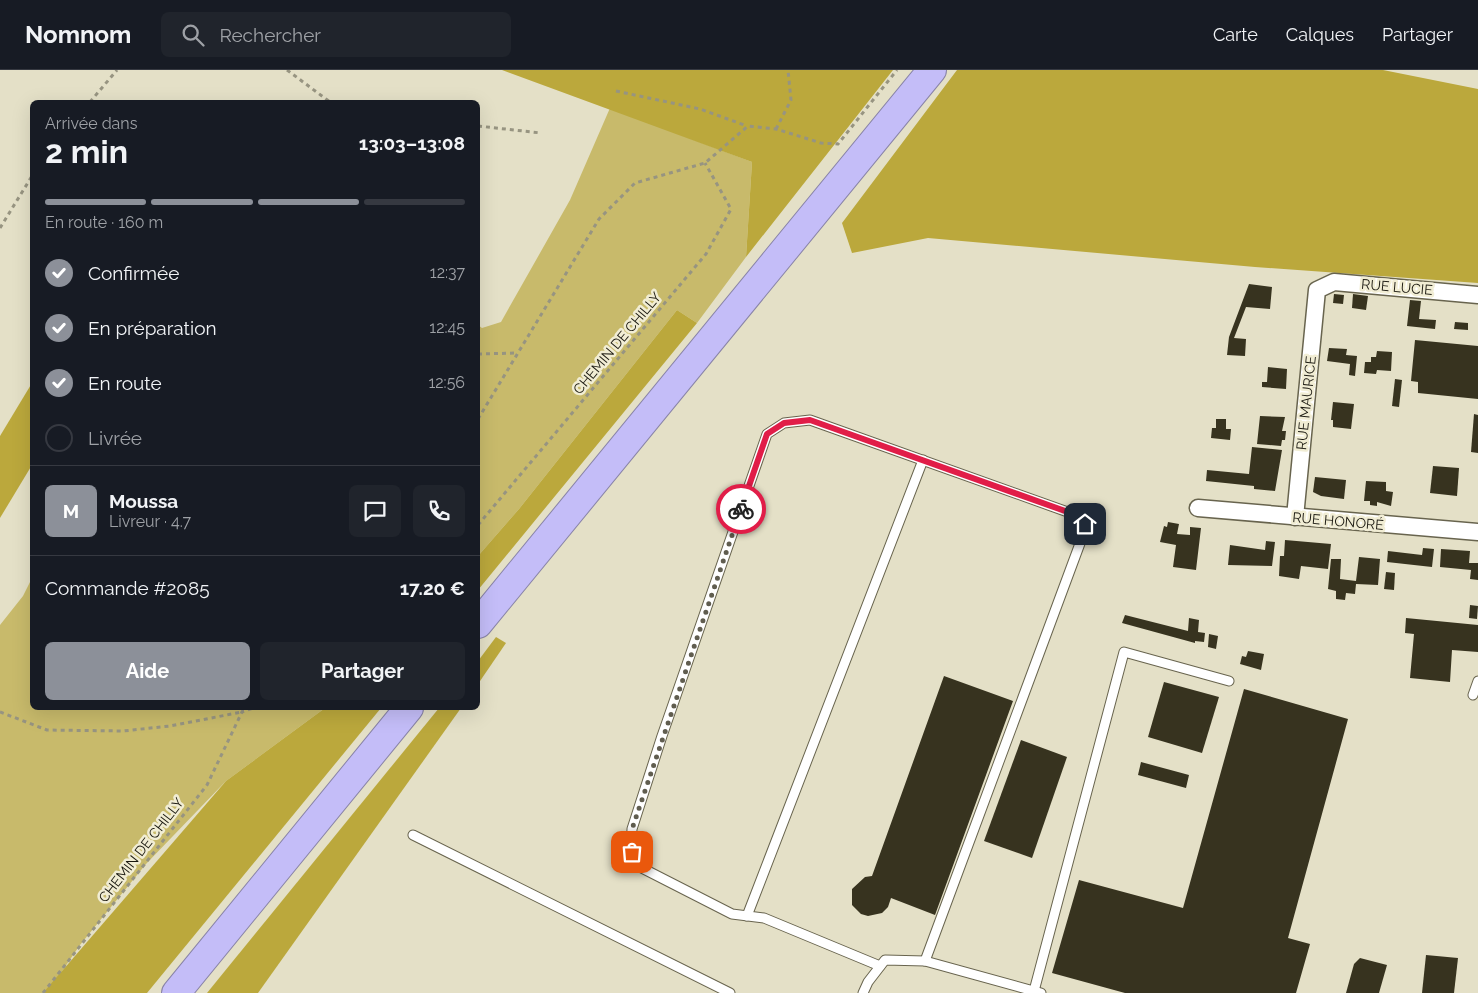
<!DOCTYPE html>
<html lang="fr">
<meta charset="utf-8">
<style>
:root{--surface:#171b24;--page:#20242c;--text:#f1f3f6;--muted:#9ea1a6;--line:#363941;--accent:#8c9099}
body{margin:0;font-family:Raleway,sans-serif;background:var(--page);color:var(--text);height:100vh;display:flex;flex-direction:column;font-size:19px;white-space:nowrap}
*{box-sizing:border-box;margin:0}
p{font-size:16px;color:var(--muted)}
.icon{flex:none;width:28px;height:28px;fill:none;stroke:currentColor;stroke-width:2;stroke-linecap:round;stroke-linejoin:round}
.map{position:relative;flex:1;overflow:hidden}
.panel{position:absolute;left:30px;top:30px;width:450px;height:610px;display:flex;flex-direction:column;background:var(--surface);border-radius:8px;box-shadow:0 5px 20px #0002}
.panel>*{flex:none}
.pin{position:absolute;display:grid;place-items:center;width:42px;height:42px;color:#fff;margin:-21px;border-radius:10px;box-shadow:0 2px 8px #0006}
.courier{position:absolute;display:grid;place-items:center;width:50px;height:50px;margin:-25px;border:4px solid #e11d48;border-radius:50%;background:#fff;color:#222;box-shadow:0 1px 6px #0007}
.summary em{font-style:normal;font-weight:700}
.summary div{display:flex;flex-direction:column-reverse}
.summary{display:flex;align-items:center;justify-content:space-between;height:85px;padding:0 15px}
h1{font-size:32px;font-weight:700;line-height:38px}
.bar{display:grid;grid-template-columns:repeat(4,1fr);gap:8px 5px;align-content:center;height:60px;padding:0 15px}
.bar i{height:6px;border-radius:4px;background:var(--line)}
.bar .selected{background:var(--accent)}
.bar p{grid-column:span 4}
.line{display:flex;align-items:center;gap:12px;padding:0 15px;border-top:1px solid var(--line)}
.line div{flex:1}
.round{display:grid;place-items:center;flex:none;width:52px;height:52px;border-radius:8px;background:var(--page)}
ol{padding:0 15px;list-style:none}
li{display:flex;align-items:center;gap:15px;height:55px}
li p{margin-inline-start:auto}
li .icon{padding:5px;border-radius:50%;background:var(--accent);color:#fff;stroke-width:4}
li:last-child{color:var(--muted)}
li i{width:28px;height:28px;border:2px solid var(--line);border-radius:50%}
.primary-button{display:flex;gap:10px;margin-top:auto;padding:10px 15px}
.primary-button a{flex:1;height:58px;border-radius:8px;background:var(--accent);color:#fff;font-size:20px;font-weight:700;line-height:58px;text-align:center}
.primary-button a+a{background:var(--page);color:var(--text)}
header{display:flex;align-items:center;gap:30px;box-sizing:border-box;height:70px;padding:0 25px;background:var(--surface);border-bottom:1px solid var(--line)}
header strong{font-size:24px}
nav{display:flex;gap:28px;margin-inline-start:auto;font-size:18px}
.search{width:350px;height:45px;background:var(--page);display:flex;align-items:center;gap:12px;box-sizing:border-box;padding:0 18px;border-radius:8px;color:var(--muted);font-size:19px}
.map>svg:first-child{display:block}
.green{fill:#c8ba6b}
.forest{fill:#bba83c}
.building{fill:#37331f}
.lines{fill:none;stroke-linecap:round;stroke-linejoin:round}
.lane-casing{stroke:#68644e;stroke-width:11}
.street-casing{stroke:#68644e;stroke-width:19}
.highway-casing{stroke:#8883a6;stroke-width:30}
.path{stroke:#979481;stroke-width:3;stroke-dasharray:4 4;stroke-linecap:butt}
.lane{stroke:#fff;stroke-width:9}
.street{stroke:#fff;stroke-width:16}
.highway{stroke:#c4bdf8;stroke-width:28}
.done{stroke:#605d4f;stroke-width:5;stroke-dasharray:0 9}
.route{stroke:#e11d48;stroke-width:6}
.labels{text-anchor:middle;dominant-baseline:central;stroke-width:5;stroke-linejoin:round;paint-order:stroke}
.street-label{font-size:14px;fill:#19170f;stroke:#f1edd4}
</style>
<header>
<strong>Nomnom</strong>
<div class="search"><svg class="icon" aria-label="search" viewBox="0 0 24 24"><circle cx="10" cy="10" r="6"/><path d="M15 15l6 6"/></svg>Rechercher</div>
<nav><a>Carte</a><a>Calques</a><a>Partager</a></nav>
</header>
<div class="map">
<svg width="1478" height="923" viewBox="0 0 1478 923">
<rect width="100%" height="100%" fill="#e4e0c7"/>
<g class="green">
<polygon points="610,38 752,92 746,187 697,253 677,240 519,439 478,486 478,255 482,258 501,252 570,130"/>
<polygon points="32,508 32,638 325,638 226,711 146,794 80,875 47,923 0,923 0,555 23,526"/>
</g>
<g class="forest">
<polygon points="502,0 893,0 746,187 752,92"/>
<polygon points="957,0 1383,0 1478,19 1478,213 1255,197 928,168 852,183 842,153"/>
<polygon points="677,240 697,253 478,520 478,486 519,439"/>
<polygon points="32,313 32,395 0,448 0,366"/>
<polygon points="496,567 506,573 478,614 478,591"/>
<polygon points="325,638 381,638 147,923 43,923 226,711"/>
<polygon points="439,638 461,638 258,923 207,923"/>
</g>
<g class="building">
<polygon points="1249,214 1272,217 1270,239 1246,237 1234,268 1246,269 1245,286 1227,285 1229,267"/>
<polygon points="1334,224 1344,225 1343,234 1333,233"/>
<polygon points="1353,224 1368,226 1366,240 1352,238"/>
<polygon points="1410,230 1421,231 1419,249 1436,250 1435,259 1407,256"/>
<polygon points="1455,252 1468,253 1468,260 1454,259"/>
<polygon points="1415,270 1478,276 1478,329 1418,323 1418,312 1411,311"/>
<polygon points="1329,278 1347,279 1346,285 1357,286 1355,306 1349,305 1350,294 1327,291"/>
<polygon points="1377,281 1392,282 1391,301 1377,300 1376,304 1364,303 1365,292 1371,292 1371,287 1376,287"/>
<polygon points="1268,297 1287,299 1286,319 1262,317 1262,312 1267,312"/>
<polygon points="1395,309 1402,310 1399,337 1392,336"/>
<polygon points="1333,332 1354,334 1351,359 1333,357 1333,350 1331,350"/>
<polygon points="1474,344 1478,345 1478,383 1471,382"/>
<polygon points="1260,346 1285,347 1282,361 1286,361 1285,370 1282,370 1281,376 1257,374"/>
<polygon points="1216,349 1226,349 1226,359 1231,359 1230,370 1211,368 1212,358 1216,358"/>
<polygon points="1252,377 1282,380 1275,421 1254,419 1254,416 1206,411 1207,400 1249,404"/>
<polygon points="1433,396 1459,398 1457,426 1430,423"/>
<polygon points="1315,407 1346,410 1344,429 1321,426 1313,422"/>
<polygon points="1366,411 1386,412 1386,421 1393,422 1391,436 1377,432 1377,436 1370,435 1370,431 1364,431"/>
<polygon points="1168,452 1179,454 1177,464 1190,465 1190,457 1201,458 1196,500 1173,497 1176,475 1160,472 1164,456 1167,457"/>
<polygon points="1285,470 1331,474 1328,499 1301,496 1299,509 1279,506 1280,486 1284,486"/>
<polygon points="1266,471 1275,472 1272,496 1228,495 1230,475 1265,480"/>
<polygon points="1423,478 1434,479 1432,497 1387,492 1388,481 1422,485"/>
<polygon points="1441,479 1470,481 1469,493 1478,493 1478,510 1470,509 1471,500 1440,497"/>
<polygon points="1359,487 1380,489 1378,515 1356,514 1355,524 1346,523 1345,530 1336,529 1336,521 1328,519 1331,489 1341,489 1340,509 1356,511"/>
<polygon points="1386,502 1395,503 1394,520 1384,519"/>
<polygon points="1470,535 1478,536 1477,549 1469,548"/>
<polygon points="1125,545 1188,561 1189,548 1199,550 1198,562 1205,563 1204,572 1195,571 1195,573 1122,553"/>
<polygon points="1406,548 1478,555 1478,582 1452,580 1450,612 1410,608 1414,564 1405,563"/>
<polygon points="1209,564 1218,566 1216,579 1208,577"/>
<polygon points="1248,581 1264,584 1261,600 1240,594 1242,586 1246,587"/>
<polygon points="944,606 1013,631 935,845 891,828 888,837 882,843 868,846 861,844 852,835 852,819 865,807 872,806"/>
<polygon points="1164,612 1219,627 1202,683 1148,667"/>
<polygon points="1244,619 1348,649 1288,868 1310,874 1296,923 1125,923 1052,903 1079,810 1183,838"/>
<polygon points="1021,670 1067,687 1032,788 984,771"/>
<polygon points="1141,692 1189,705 1186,718 1138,705"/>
<polygon points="1426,885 1458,888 1454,923 1422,923"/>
<polygon points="1360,888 1387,895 1379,923 1346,923 1354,894"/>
</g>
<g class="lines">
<defs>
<g id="lane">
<polyline points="1473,625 1478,611"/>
<polyline points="413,765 730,923"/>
<polyline points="747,846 923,390"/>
<polyline points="880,896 764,848 732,844 636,795 631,782 632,759 662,666 767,364 784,353 810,350 1079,446 1085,454 1085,460 925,891"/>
<polyline points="1034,921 1124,582 1229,611"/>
<polyline points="863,923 868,912 885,890 925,891 1041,923"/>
</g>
<g id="street">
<polyline points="1198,438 1478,462"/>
<polyline points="1295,447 1317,220 1334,212 1478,225"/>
</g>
<g id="highway">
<polyline points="478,554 932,0"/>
<polyline points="176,923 409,638"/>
</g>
</defs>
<use href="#lane" class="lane-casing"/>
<use href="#street" class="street-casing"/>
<use href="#highway" class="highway-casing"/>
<g class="path">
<polyline points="287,0 330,32"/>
<polyline points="616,21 700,39 747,56"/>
<polyline points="90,32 117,0"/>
<polyline points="478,56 541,63"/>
<polyline points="776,59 791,30 788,0"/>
<polyline points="0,158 32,106"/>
<polyline points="478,284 517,283"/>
<polyline points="478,349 599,149 635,113 705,93 748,56 776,59 821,73 838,74 897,0"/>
<polyline points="32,438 32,437"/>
<polyline points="478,455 706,184 731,139 705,93"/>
<polyline points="0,642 47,660 123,661 170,656 242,642 243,638"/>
<polyline points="43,923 207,715 242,642 253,638"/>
</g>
<use href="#lane" class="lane"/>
<use href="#street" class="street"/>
<use href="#highway" class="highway"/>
</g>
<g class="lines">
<polyline class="done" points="632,782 632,759 741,439"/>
<polyline class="route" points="741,439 767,364 784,353 810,350 1079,446 1085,454"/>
</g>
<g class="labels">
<g class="street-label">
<text transform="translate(1397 217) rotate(5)">RUE LUCIE</text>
<text transform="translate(617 273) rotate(-50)">CHEMIN DE CHILLY</text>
<text transform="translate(1306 333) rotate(-84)">RUE MAURICE</text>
<text transform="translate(1338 451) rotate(5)">RUE HONORÉ</text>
<text transform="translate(141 780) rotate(-52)">CHEMIN DE CHILLY</text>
</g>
</g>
</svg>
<div class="pin" style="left:632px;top:782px;background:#ea580c"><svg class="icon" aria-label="bag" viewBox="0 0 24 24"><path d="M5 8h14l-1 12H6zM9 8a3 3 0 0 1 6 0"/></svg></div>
<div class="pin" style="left:1085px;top:454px;background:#1f2937"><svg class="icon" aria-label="home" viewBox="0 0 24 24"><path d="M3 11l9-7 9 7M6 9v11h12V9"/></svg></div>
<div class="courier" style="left:741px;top:439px"><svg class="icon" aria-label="bike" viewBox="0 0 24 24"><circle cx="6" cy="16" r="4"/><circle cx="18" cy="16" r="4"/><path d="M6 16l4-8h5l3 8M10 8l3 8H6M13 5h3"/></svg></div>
<section class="panel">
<div class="summary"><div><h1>2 min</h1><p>Arrivée dans</p></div><em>13:03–13:08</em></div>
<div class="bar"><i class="selected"></i><i class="selected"></i><i class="selected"></i><i></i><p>En route · 160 m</p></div>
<ol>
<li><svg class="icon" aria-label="check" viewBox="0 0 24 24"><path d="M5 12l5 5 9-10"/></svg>Confirmée<p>12:37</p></li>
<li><svg class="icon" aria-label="check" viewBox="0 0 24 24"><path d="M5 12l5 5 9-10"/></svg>En préparation<p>12:45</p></li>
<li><svg class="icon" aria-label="check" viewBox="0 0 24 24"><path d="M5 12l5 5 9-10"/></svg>En route<p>12:56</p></li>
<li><i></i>Livrée</li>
</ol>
<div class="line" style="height:90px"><b class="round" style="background:var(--accent);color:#fff">M</b><div><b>Moussa</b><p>Livreur · 4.7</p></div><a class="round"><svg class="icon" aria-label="chat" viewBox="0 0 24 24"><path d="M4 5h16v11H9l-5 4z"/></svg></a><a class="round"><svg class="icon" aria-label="phone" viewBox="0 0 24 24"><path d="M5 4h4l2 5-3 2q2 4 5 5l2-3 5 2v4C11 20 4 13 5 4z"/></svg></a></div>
<div class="line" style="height:65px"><div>Commande #2085</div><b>17.20 €</b></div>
<div class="primary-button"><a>Aide</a><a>Partager</a></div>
</section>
</div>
